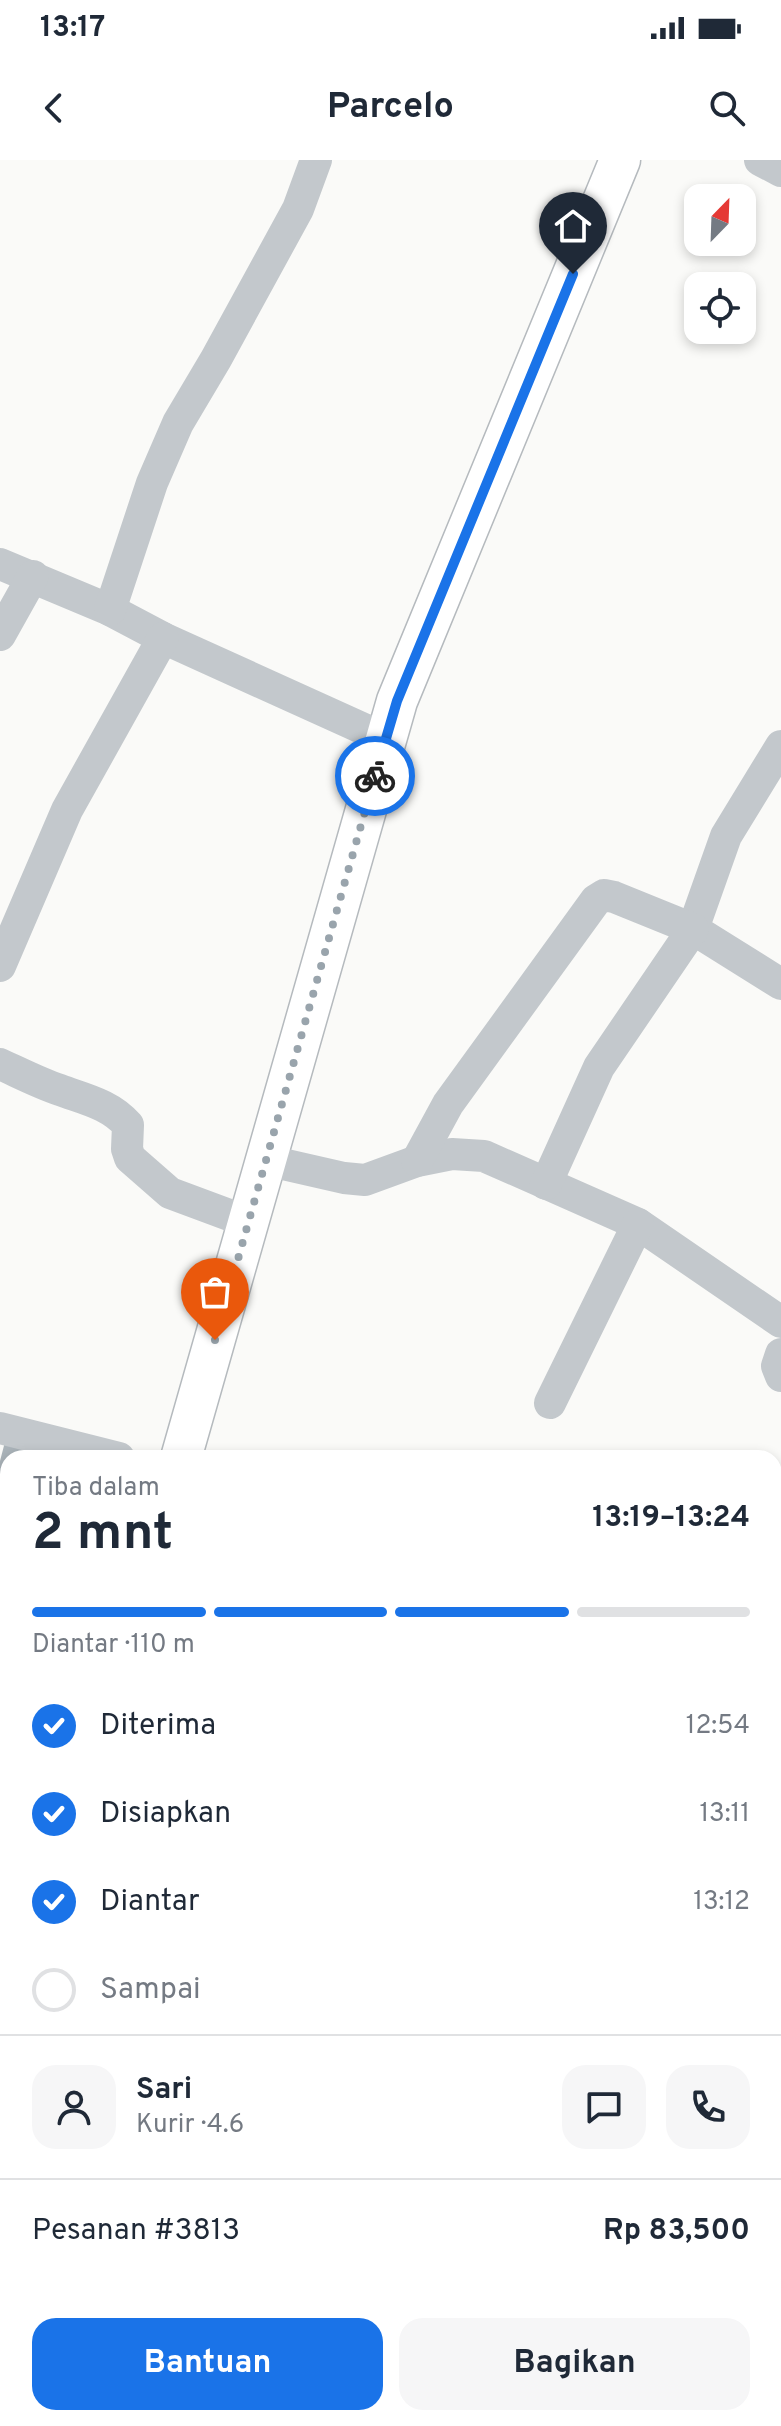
<!DOCTYPE html>
<html lang="id">
<meta charset="utf-8">
<style>
:root{--surface:#fff;--page:#f6f6f7;--text:#1f2937;--muted:#747a83;--line:#e0e1e3;--accent:#1a73e8}
body{margin:0;font-family:Overpass,sans-serif;background:var(--page);color:var(--text);height:100vh;display:flex;flex-direction:column;font-size:30px;white-space:nowrap}
*{box-sizing:border-box;margin:0}
p{font-size:26px;color:var(--muted)}
.icon{flex:none;width:44px;height:44px;fill:none;stroke:currentColor;stroke-width:2;stroke-linecap:round;stroke-linejoin:round}
.map{position:relative;flex:1;overflow:hidden}
.details{position:absolute;left:0px;top:1290px;width:782px;height:976px;display:flex;flex-direction:column;background:var(--surface);border-radius:24px 24px 0 0;box-shadow:0 4px 12px #0003}
.details>*{flex:none}
.needle{width:52px;rotate:23deg}
.fabs{position:absolute;left:684px;top:24px;display:grid;gap:16px}
.fabs a{display:grid;place-items:center;width:72px;height:72px;border-radius:16px;background:var(--surface);box-shadow:0 4px 12px #0003;font-size:40px}
.pin{position:absolute;display:grid;place-items:center;width:68px;height:68px;color:#fff;margin:-82px -34px;border-radius:50% 50% 50% 0;rotate:-45deg;box-shadow:0 0 8px #0007}
.pin .icon{rotate:45deg}
.courier{position:absolute;display:grid;place-items:center;width:80px;height:80px;margin:-40px;border:6px solid #1a73e8;border-radius:50%;background:#fff;color:#222;box-shadow:0 2px 10px #0007}
.headline em{font-style:normal;font-weight:700}
.headline div{display:flex;flex-direction:column-reverse}
.headline{display:flex;align-items:center;justify-content:space-between;height:136px;padding:0 32px}
h1{font-size:52px;font-weight:700;line-height:60px}
.bar{display:grid;grid-template-columns:repeat(4,1fr);gap:12px 8px;align-content:center;height:96px;padding:0 32px}
.bar i{height:10px;border-radius:6px;background:var(--line)}
.bar .active{background:var(--accent)}
.bar p{grid-column:span 4}
.line{display:flex;align-items:center;gap:20px;padding:0 32px;border-top:2px solid var(--line)}
.line div{flex:1}
.round{display:grid;place-items:center;flex:none;width:84px;height:84px;border-radius:24px;background:var(--page)}
ol{padding:0 32px;list-style:none}
li{display:flex;align-items:center;gap:24px;height:88px}
li p{margin-inline-start:auto}
li .icon{padding:8px;border-radius:50%;background:var(--accent);color:#fff;stroke-width:4}
li:last-child{color:var(--muted)}
li i{width:44px;height:44px;border:4px solid var(--line);border-radius:50%}
.primary-button{display:flex;gap:16px;margin-top:auto;padding:16px 32px}
.primary-button a{flex:1;height:92px;border-radius:24px;background:var(--accent);color:#fff;font-size:32px;font-weight:700;line-height:92px;text-align:center}
.primary-button a+a{background:var(--page);color:var(--text)}
.status{display:flex;justify-content:space-between;align-items:center;height:56px;padding:0 40px;background:var(--surface);direction:ltr}
.status svg{height:22px;fill:currentColor}
header{display:flex;justify-content:space-between;align-items:center;height:104px;padding:0 32px;background:var(--surface);font-size:36px;font-weight:700}
.map>svg:first-child{display:block}
.building{fill:#aab3b9}
.lines{fill:none;stroke-linecap:round;stroke-linejoin:round}
.major-casing{stroke:#b5babe;stroke-width:43}
.minor{stroke:#c3c8cc;stroke-width:32}
.major{stroke:#fff;stroke-width:40}
.done{stroke:#99a4ac;stroke-width:8;stroke-dasharray:0 14.4}
.route{stroke:#1a73e8;stroke-width:10}
</style>
<div class="status"><b>13:17</b><svg viewBox="0 0 49 12"><path d="M0 12V9h3v3zM5 12V6h3v6zM10 12V3h3v9zM15 12V0h3v12zM26 1h20v11H26zM47 4h2v5h-2z"/></svg></div>
<header><svg class="icon" aria-label="back" viewBox="0 0 24 24"><path d="M15 5l-7 7 7 7"/></svg>Parcelo<svg class="icon" aria-label="search" viewBox="0 0 24 24"><circle cx="10" cy="10" r="6"/><path d="M15 15l6 6"/></svg></header>
<div class="map">
<svg width="781" height="2266" viewBox="0 0 781 2266">
<rect width="100%" height="100%" fill="#fafaf8"/>
<g class="building">
<polygon points="6,1278 32,1286 28,1298 8,1298 8,1349 0,1347 0,1301"/>
<polygon points="0,1355 8,1357 8,1401 0,1399"/>
<polygon points="0,1402 8,1404 8,1456 0,1454"/>
<polygon points="0,1492 8,1494 8,1523 0,1521"/>
<polygon points="0,1541 8,1543 8,1569 0,1567"/>
<polygon points="0,1710 8,1713 8,1758 0,1756"/>
<polygon points="774,1744 781,1747 781,1770 774,1784"/>
<polygon points="0,1765 8,1766 8,1820 0,1819"/>
<polygon points="774,2234 781,2238 781,2266 768,2258 774,2258"/>
<polygon points="296,2258 329,2258 325,2266 291,2266"/>
<polygon points="593,2258 628,2258 635,2263 634,2266 587,2266"/>
<polygon points="677,2258 713,2258 709,2266 692,2266"/>
</g>
<g class="lines">
<defs>
<g id="major">
<polyline points="181,1298 397,541 620,0"/>
<polyline points="0,2013 8,2001"/>
<polyline points="393,2258 404,2266"/>
</g>
</defs>
<use href="#major" class="major-casing"/>
<g class="minor">
<polyline points="760,0 781,11"/>
<polyline points="0,404 110,450 163,478 386,579"/>
<polyline points="110,450 152,323 178,263 216,199 298,49 316,0"/>
<polyline points="0,475 33,416"/>
<polyline points="781,586 726,676 693,769 781,824"/>
<polyline points="0,806 67,650 163,478"/>
<path d="M 0,904 C 20,913 39,923 60,930 C 84,939 110,944 128,965 L 127,989 L 130,998 L 170,1033 L 248,1062"/>
<polyline points="265,1000 344,1018 365,1020 417,1001 452,994 484,996 638,1064 781,1162"/>
<polyline points="417,1001 448,944 596,740 604,735 614,737 693,769 599,907 546,1024"/>
<polyline points="781,1194 777,1206 781,1216"/>
<polyline points="550,1243 638,1064"/>
<polyline points="0,1268 119,1298"/>
<polyline points="774,1388 781,1377"/>
<polyline points="0,1468 8,1470"/>
<polyline points="774,1699 781,1704"/>
</g>
<use href="#major" class="major"/>
</g>
<g class="lines">
<polyline class="done" points="215,1180 375,616"/>
<polyline class="route" points="375,616 397,541 573,114"/>
</g>
</svg>
<div class="fabs">
<a><svg class="needle" viewBox="-14 -14 28 28"><path d="M0-13l5 13h-10z" fill="#e53935"/><path d="M0 13l5-13h-10z" fill="#747a83"/></svg></a>
<a><svg class="icon" aria-label="locate" viewBox="0 0 24 24"><circle cx="12" cy="12" r="6"/><path d="M12 2v4M12 18v4M2 12h4M18 12h4"/></svg></a>
</div>
<div class="pin" style="left:215px;top:1180px;background:#ea580c"><svg class="icon" aria-label="bag" viewBox="0 0 24 24"><path d="M5 8h14l-1 12H6zM9 8a3 3 0 0 1 6 0"/></svg></div>
<div class="pin" style="left:573px;top:114px;background:#1f2937"><svg class="icon" aria-label="home" viewBox="0 0 24 24"><path d="M3 11l9-7 9 7M6 9v11h12V9"/></svg></div>
<div class="courier" style="left:375px;top:616px"><svg class="icon" aria-label="bike" viewBox="0 0 24 24"><circle cx="6" cy="16" r="4"/><circle cx="18" cy="16" r="4"/><path d="M6 16l4-8h5l3 8M10 8l3 8H6M13 5h3"/></svg></div>
<section class="details">
<div class="headline"><div><h1>2 mnt</h1><p>Tiba dalam</p></div><em>13:19–13:24</em></div>
<div class="bar"><i class="active"></i><i class="active"></i><i class="active"></i><i></i><p>Diantar · 110 m</p></div>
<ol>
<li><svg class="icon" aria-label="check" viewBox="0 0 24 24"><path d="M5 12l5 5 9-10"/></svg>Diterima<p>12:54</p></li>
<li><svg class="icon" aria-label="check" viewBox="0 0 24 24"><path d="M5 12l5 5 9-10"/></svg>Disiapkan<p>13:11</p></li>
<li><svg class="icon" aria-label="check" viewBox="0 0 24 24"><path d="M5 12l5 5 9-10"/></svg>Diantar<p>13:12</p></li>
<li><i></i>Sampai</li>
</ol>
<div class="line" style="height:144px"><a class="round"><svg class="icon" aria-label="person" viewBox="0 0 24 24"><circle cx="12" cy="8" r="4"/><path d="M4 21q1-7 8-7t8 7"/></svg></a><div><b>Sari</b><p>Kurir · 4.6</p></div><a class="round"><svg class="icon" aria-label="chat" viewBox="0 0 24 24"><path d="M4 5h16v11H9l-5 4z"/></svg></a><a class="round"><svg class="icon" aria-label="phone" viewBox="0 0 24 24"><path d="M5 4h4l2 5-3 2q2 4 5 5l2-3 5 2v4C11 20 4 13 5 4z"/></svg></a></div>
<div class="line" style="height:104px"><div>Pesanan #3813</div><b>Rp 83,500</b></div>
<div class="primary-button"><a>Bantuan</a><a>Bagikan</a></div>
</section>
</div>
